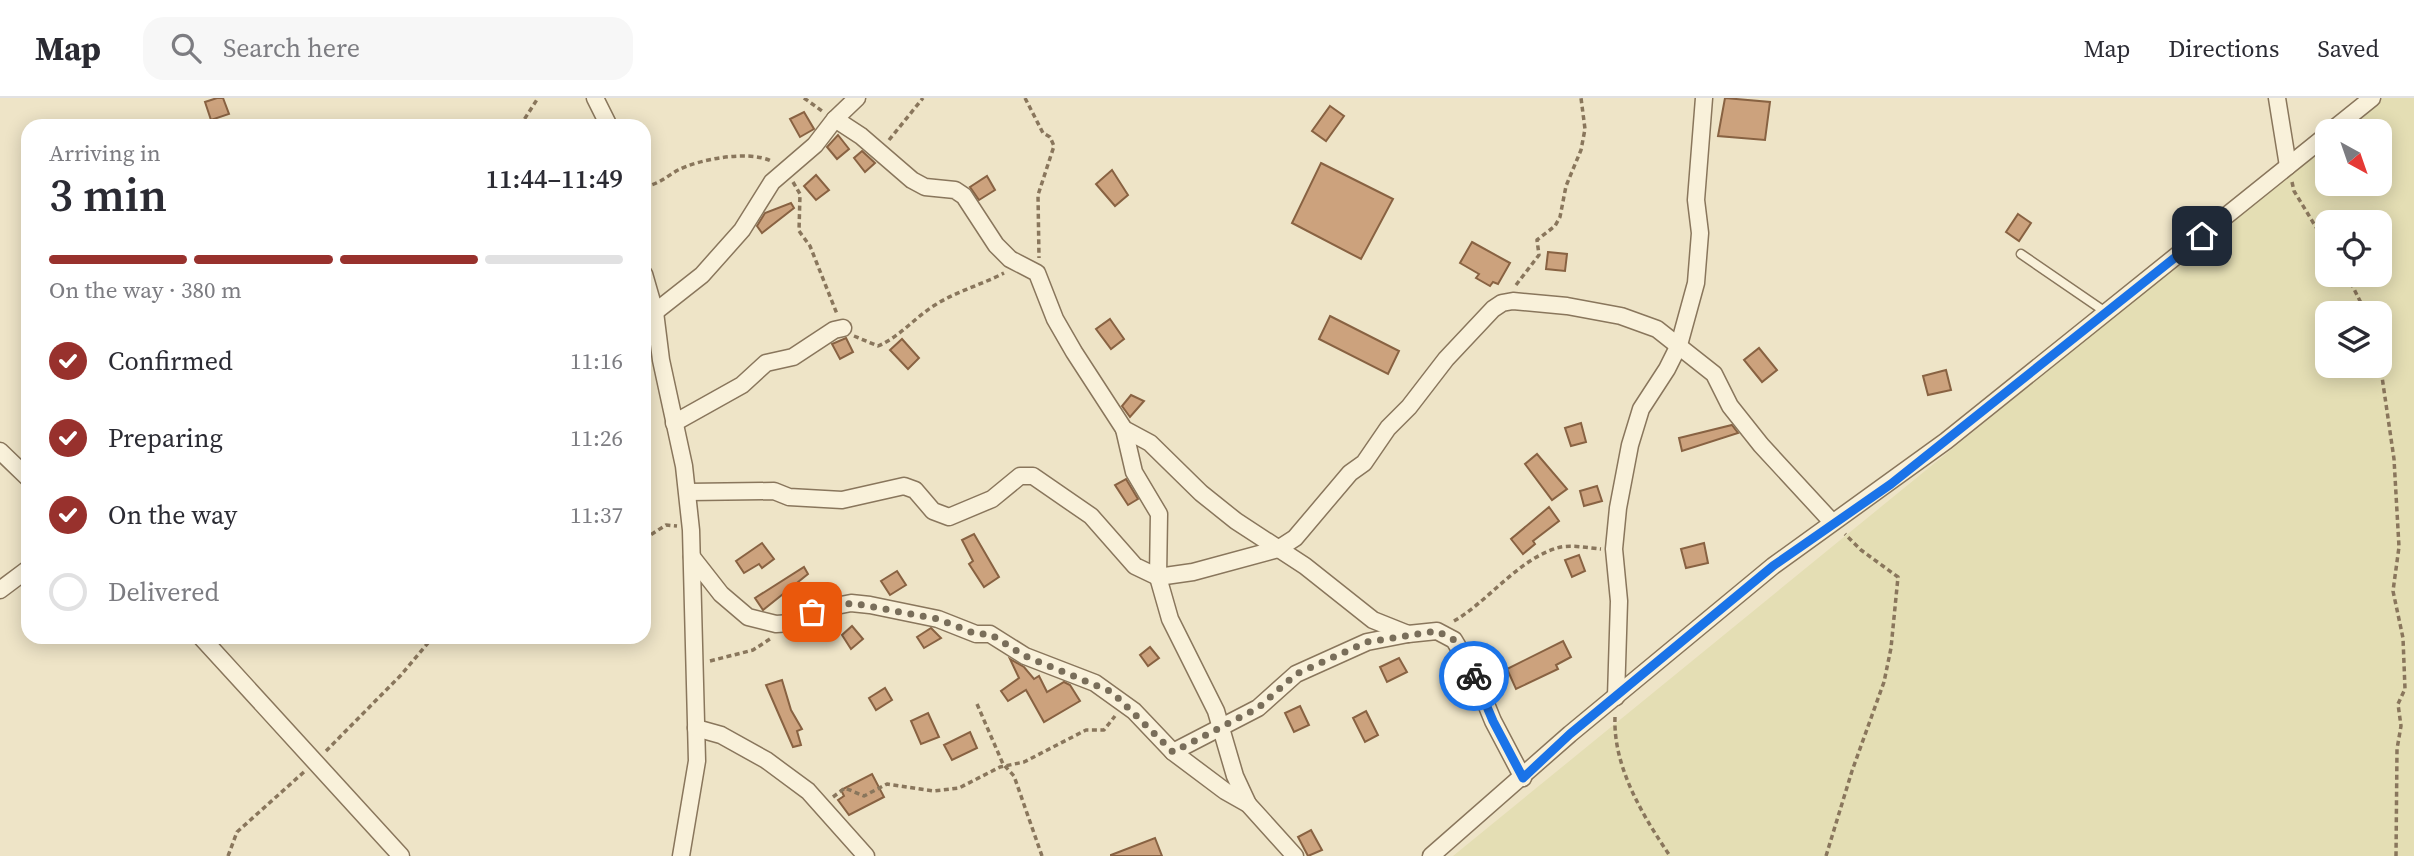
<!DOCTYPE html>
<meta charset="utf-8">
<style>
:root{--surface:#fff;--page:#f7f7f7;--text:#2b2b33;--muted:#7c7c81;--line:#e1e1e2;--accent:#98312d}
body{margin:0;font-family:"Source Serif 4",serif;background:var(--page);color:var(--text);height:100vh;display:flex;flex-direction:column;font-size:26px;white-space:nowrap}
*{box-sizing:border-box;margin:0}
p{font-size:23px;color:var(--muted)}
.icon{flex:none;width:38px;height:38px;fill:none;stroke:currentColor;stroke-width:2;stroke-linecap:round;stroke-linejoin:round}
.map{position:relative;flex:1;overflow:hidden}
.drawer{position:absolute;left:21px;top:21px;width:630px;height:525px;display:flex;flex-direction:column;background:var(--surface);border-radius:21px;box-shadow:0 4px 18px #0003}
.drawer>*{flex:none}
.needle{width:46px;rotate:140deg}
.fabs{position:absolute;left:2315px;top:21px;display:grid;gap:14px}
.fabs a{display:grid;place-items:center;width:77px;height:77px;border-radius:14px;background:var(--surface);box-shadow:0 4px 18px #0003;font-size:35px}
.pin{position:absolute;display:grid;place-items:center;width:60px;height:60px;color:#fff;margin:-30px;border-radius:14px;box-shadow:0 4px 10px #0006}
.courier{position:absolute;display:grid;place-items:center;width:70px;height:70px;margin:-35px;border:5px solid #1a73e8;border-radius:50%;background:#fff;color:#222;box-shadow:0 2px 9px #0007}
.headline em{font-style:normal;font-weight:600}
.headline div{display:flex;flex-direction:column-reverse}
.headline{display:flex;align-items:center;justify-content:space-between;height:119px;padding:0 28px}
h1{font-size:46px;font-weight:600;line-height:52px}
.bar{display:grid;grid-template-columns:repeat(4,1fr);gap:10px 7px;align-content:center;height:84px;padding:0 28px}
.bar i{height:9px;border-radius:5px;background:var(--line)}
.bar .active{background:var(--accent)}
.bar p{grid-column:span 4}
ol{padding:0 28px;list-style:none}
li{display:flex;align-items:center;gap:21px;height:77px}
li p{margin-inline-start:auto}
li .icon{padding:7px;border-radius:50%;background:var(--accent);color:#fff;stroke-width:4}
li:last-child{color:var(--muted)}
li i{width:38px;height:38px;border:4px solid var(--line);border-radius:50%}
header{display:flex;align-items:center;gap:42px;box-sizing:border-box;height:98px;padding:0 35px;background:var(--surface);border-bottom:2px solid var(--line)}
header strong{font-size:33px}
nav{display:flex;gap:38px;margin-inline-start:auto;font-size:24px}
.search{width:490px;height:63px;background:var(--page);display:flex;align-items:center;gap:18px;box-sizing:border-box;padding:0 24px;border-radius:21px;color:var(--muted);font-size:26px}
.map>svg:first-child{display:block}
.farmland{fill:#e4deb4;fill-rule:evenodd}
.building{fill:#cca27d;stroke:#886242;stroke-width:2}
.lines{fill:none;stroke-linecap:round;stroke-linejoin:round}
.service-casing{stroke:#89765c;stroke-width:11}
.minor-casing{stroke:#89765c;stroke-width:19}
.path{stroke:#89765c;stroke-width:3.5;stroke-dasharray:5 3.5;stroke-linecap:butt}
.service{stroke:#f9f1da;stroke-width:8}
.minor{stroke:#f9f1da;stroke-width:16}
.done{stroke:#796e5a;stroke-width:7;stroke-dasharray:0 12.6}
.route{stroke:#1a73e8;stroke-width:9}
</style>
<header>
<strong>Map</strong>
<div class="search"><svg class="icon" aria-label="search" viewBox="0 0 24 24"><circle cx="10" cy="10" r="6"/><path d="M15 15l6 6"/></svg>Search here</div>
<nav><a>Map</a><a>Directions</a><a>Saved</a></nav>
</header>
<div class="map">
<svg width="2414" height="758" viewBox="0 0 2414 758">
<rect width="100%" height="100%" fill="#eee4c7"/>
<path class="farmland" d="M 2383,0 L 2414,0 L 2414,758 L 1453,758 L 2327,45 L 2328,86 L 2380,86 L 2380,33 L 2342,33 ZM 2328,124 L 2380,124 L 2380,177 L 2328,177 ZM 2328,215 L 2380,215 L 2380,268 L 2328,268 Z"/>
<g class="building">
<polygon points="217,0 223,0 229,16 211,22 205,4"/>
<polygon points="1725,0 1770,4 1765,42 1718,38"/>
<polygon points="1330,8 1344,18 1326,43 1312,33"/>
<polygon points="804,14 814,31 800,39 790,21"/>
<polygon points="838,37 849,51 837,61 827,49"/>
<polygon points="862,53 875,65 865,74 854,60"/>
<polygon points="1321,65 1393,101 1361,161 1292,125"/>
<polygon points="1112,72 1128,97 1115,108 1096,86"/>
<polygon points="816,77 829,92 816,102 804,88"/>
<polygon points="987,78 995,92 979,102 970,89"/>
<polygon points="791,105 794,110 762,135 757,128 765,115"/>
<polygon points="2018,116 2031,125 2019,143 2006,134"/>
<polygon points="1472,144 1510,165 1498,186 1493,184 1490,188 1476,180 1479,176 1460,165"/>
<polygon points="1548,154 1567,156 1565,173 1546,171"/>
<polygon points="1330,218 1399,253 1388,276 1319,241"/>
<polygon points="1110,221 1124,241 1111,251 1096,231"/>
<polygon points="846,240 853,254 840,261 832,246"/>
<polygon points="902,241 919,260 908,271 890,252"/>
<polygon points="1759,250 1777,272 1762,284 1744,262"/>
<polygon points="1946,272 1951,292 1928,297 1923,278"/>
<polygon points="1131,297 1144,303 1130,319 1122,308"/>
<polygon points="1581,325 1586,344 1571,348 1565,330"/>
<polygon points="1732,327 1738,335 1682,353 1679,340"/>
<polygon points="1537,356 1567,391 1552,402 1525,366"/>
<polygon points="1126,381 1138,401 1128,407 1115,387"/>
<polygon points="1597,388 1602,403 1584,408 1580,393"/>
<polygon points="1549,409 1559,423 1533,443 1535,446 1523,456 1511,441"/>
<polygon points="974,436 999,479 984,489 969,466 973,463 962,442"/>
<polygon points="762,445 774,461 762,470 759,466 744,475 736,463"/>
<polygon points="1704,445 1708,465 1686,470 1681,451"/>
<polygon points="1579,457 1585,473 1572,479 1565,462"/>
<polygon points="804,469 808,476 763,512 755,500"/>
<polygon points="897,473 906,487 890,497 881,483"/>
<polygon points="852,528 863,541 851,551 842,537"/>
<polygon points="931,530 941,540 924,550 917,539"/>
<polygon points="1563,543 1571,559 1556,567 1558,571 1516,591 1507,571"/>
<polygon points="1150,549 1159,560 1148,568 1140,557"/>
<polygon points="1399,560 1407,574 1387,584 1380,569"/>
<polygon points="1010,561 1024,569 1034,581 1039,578 1047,594 1064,584 1070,587 1080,603 1044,624 1026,592 1008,603 1001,593 1019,580"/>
<polygon points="782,582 791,612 802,631 797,633 801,647 793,649 766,587"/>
<polygon points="885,590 892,602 876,612 869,600"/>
<polygon points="1300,608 1309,627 1294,634 1285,615"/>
<polygon points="1366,613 1378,637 1365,644 1353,620"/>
<polygon points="928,615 939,639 921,646 911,623"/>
<polygon points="970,634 977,650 952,662 944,647"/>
<polygon points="872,676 884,699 849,717 838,702 844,698 841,692"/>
<polygon points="1311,732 1322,752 1308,758 1298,739"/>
<polygon points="1155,740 1162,758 1111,758 1111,757"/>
</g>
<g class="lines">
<defs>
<polyline id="service" points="2021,156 2107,215"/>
<g id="minor">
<polyline points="595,0 609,28"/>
<polyline points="2277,0 2288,68"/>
<polyline points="835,21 861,38 912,82 925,89 955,92 964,98 996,147 1010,161 1037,175 1055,221 1074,254 1124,331 1150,345 1201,395 1236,423 1305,468 1373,522 1408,536 1437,533 1454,542 1473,574 1493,623 1523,680"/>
<polyline points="2331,33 2372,0"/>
<polyline points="644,176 655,214 661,262 684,368 691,432 697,663 681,758"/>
<polyline points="655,214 702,177 742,132 772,84 815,47 835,21 857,0"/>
<polyline points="674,325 742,287 766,265 793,259 834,232 843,230"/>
<polyline points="1124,331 1134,374 1159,416 1158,479 1170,521 1216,613 1235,678 1248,706"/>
<polyline points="0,353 28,380"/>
<polyline points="688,394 774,393 789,399 842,402 904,388 915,392 933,413 949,419 992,401 1020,378 1033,378 1091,418 1135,468 1158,479 1193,474 1278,451 1295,440 1350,375 1364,365 1388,330 1409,309 1446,261 1493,211 1502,205 1513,203 1567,208 1621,218 1657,231 1714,276 1730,308 1761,347 1832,424"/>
<polyline points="692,459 721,496 748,519 776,526 791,525 831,509 851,505 870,507 938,521 976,536 990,536 1025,558 1095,585 1134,613 1173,654 1225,693 1248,706 1295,758"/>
<polyline points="0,492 28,471"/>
<polyline points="201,539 401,758"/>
<polyline points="1616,599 1619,503 1614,451 1618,410 1630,347 1641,311 1667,271 1679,247 1696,185 1700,135 1696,102 1704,0"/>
<polyline points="696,630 721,637 766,662 808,693 866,758"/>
<polyline points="1173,654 1258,610 1296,576 1367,544 1408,536"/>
<polyline points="1431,758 1570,636 1773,468 1946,343 2328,36"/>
</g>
</defs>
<use href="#service" class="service-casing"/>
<use href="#minor" class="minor-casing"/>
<g class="path">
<polyline points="804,0 822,13"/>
<polyline points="1025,0 1043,35 1050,39 1054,48 1038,97 1039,160"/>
<polyline points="520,28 538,0"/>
<polyline points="889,42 923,0"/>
<polyline points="793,84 800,96 799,133 810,148 837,216"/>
<polyline points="2292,84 2294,93 2328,149"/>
<path d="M 644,89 C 659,86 666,79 678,72 C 700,61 749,52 771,63"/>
<polyline points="2347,177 2366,215"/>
<polyline points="1516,187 1539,157 1537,142 1555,128 1560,119 1566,88 1581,52 1585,31 1581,0"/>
<path d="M 854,238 L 878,248 C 901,238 914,220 935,207 C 957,193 981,187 1004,175"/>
<polyline points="2380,265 2394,361 2399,449 2393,493 2403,540 2405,591 2398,606 2401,628 2397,651 2396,758"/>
<polyline points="644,441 666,427 677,428"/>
<path d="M 1454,523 C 1490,502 1516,463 1557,450 C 1569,446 1588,450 1601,451"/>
<polyline points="710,563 753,552 770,541"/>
<polyline points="977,606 1003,666 1014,678 1042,758"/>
<path d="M 1615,619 C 1613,669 1643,718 1670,758"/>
<polyline points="326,653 401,577 433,539"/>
<polyline points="833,699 845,690 864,698 887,686 934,693 959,690 1000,669 1024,664 1086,632 1104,632 1115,618"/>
<polyline points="228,758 237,734 305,673"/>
<polyline points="1826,758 1852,673 1884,584 1891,550 1898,479 1861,452 1845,436"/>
</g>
<use href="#service" class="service"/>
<use href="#minor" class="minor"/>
</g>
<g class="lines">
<polyline class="done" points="812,514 852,505 938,521 976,536 990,536 1025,558 1112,594 1173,654 1258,610 1296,576 1367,544 1437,533 1454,542 1474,578"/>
<polyline class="route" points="1474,578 1493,623 1523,680 1570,636 1773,468 1891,386 2202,138"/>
</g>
</svg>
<div class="fabs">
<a><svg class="needle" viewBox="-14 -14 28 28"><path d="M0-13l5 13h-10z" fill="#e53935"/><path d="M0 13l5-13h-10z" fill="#7c7c81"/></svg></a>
<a><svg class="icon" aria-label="locate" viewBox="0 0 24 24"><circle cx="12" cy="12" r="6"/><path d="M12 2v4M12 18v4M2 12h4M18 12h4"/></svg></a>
<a><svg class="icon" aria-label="layers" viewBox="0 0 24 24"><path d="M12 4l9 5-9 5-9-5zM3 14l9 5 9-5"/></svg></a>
</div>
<div class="pin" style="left:812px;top:514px;background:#ea580c"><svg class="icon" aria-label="bag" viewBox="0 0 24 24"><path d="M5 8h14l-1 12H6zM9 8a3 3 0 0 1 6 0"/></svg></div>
<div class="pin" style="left:2202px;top:138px;background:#1f2937"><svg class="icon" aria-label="home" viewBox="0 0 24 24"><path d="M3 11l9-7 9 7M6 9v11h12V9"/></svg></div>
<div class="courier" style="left:1474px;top:578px"><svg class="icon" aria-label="bike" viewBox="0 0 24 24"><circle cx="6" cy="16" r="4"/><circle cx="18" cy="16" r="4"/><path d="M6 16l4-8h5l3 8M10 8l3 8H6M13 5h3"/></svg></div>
<section class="drawer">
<div class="headline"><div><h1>3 min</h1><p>Arriving in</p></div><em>11:44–11:49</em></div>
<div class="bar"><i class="active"></i><i class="active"></i><i class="active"></i><i></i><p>On the way · 380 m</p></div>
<ol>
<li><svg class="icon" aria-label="check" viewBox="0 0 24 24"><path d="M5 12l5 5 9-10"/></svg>Confirmed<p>11:16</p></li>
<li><svg class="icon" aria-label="check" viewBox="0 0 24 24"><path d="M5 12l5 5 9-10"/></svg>Preparing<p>11:26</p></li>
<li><svg class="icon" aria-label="check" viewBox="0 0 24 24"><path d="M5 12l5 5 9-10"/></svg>On the way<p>11:37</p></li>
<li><i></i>Delivered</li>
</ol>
</section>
</div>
